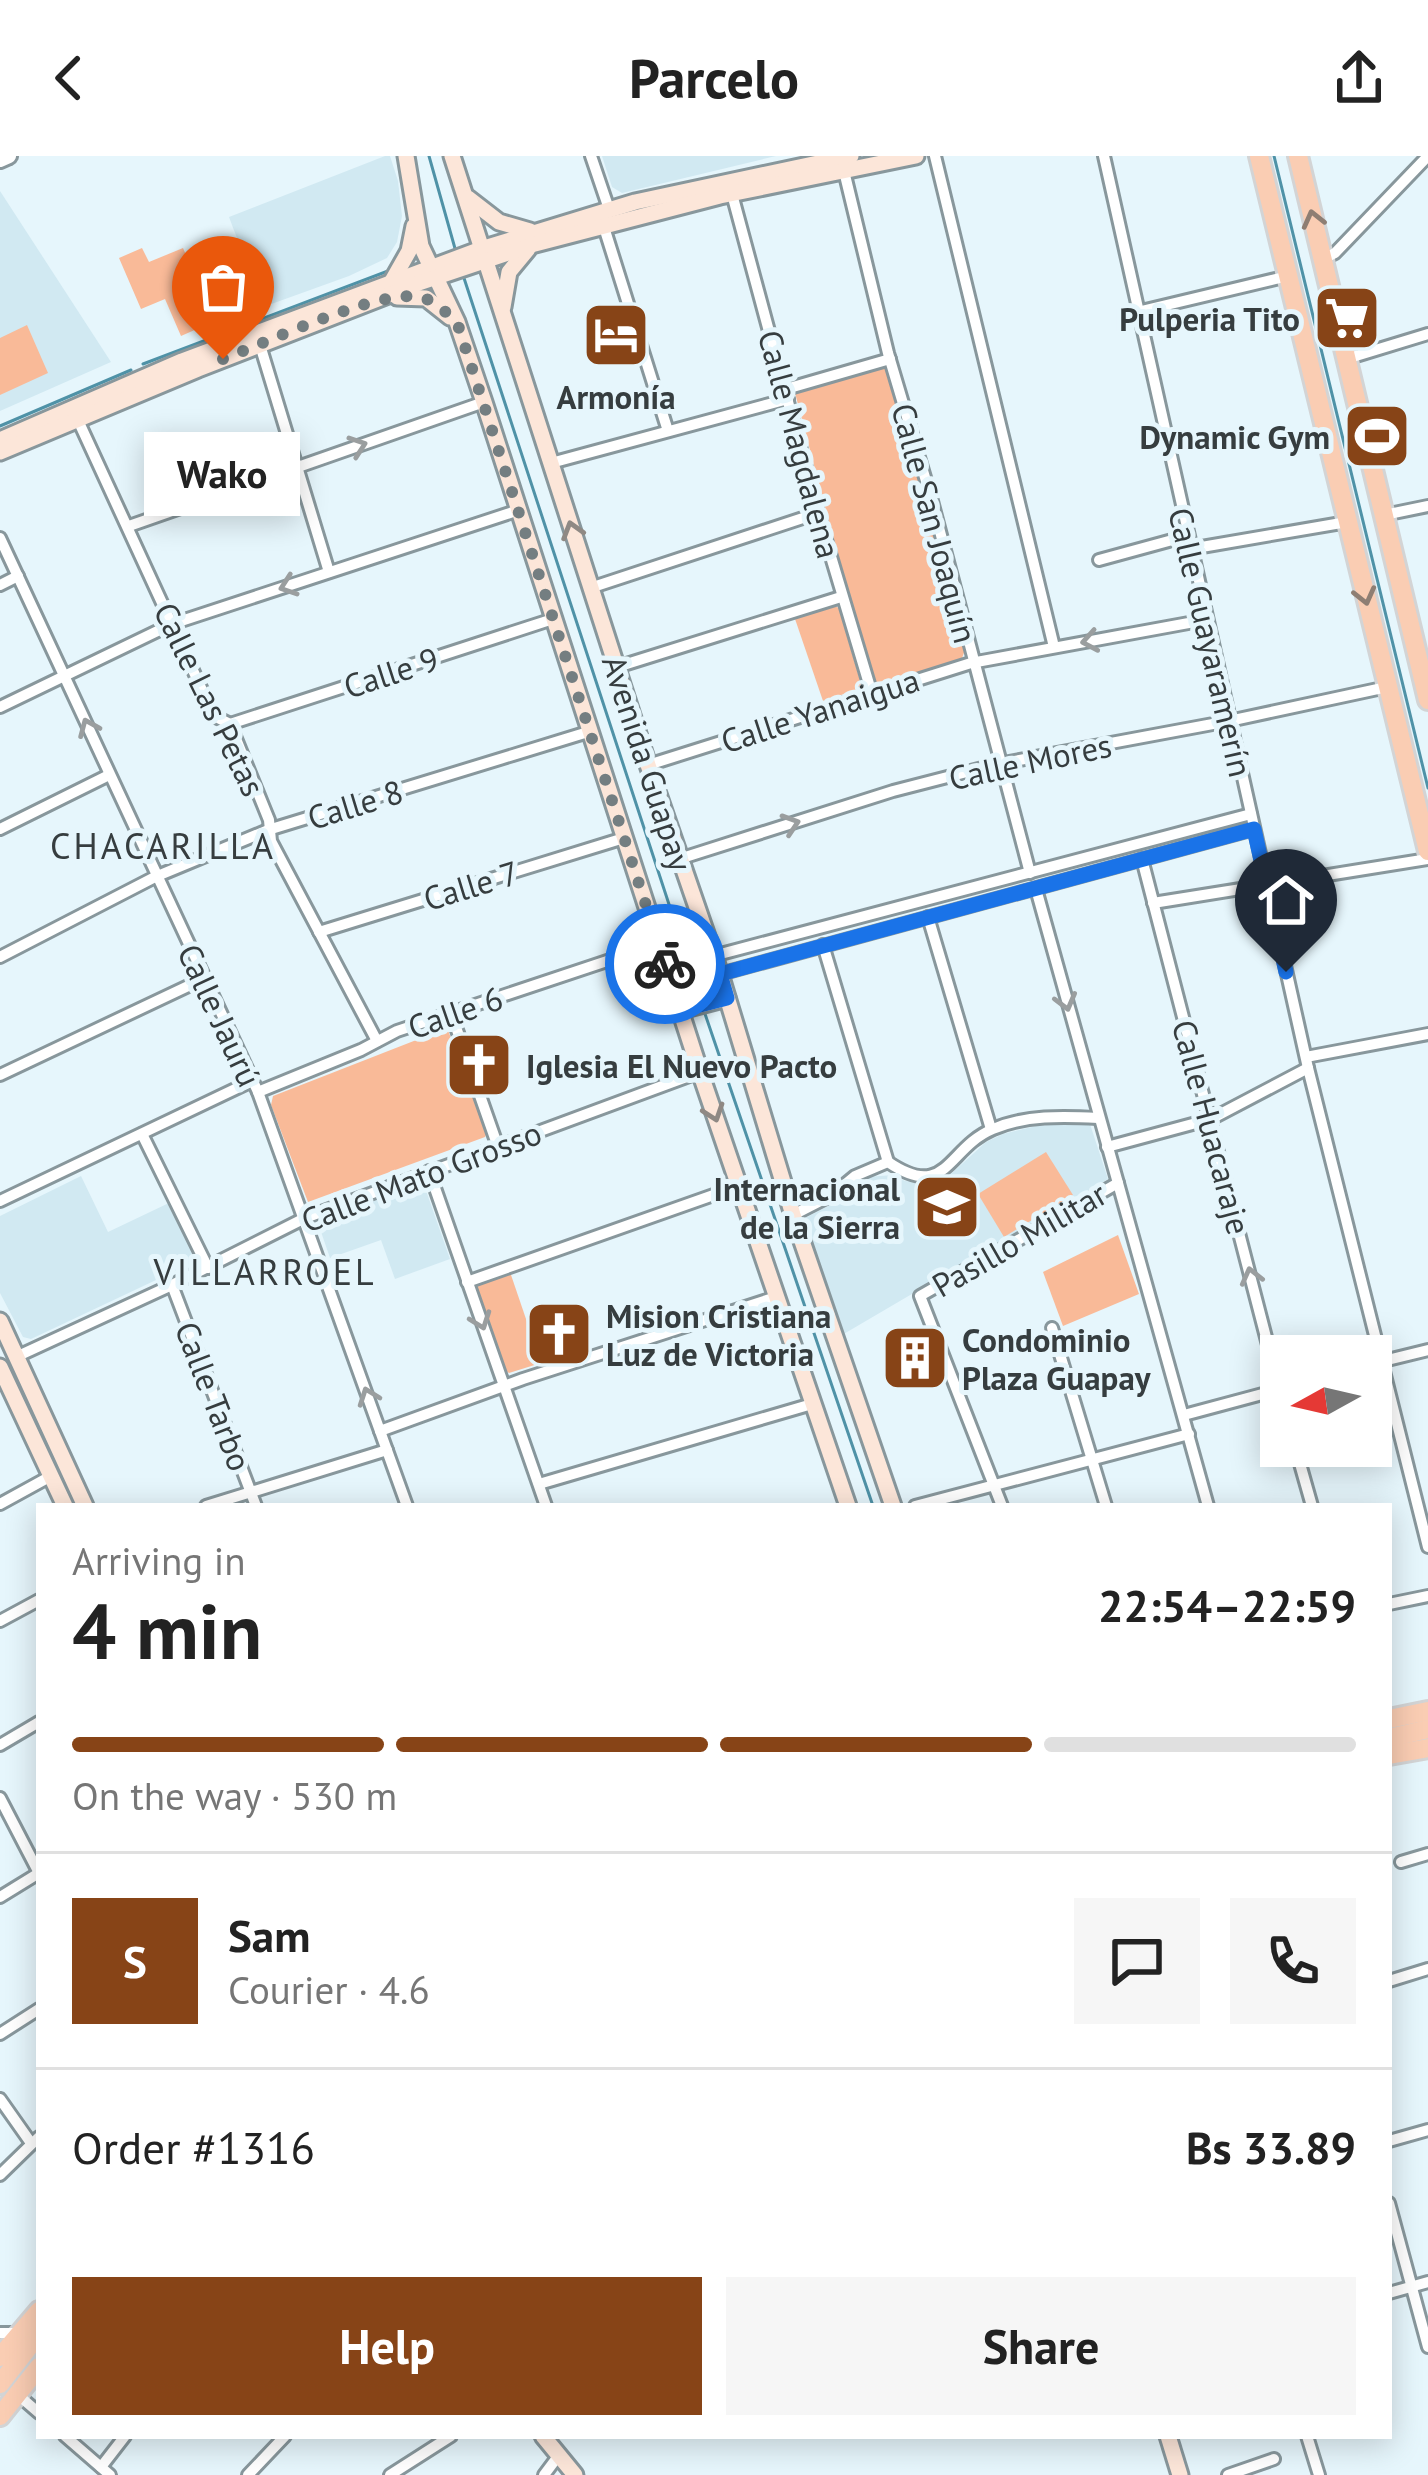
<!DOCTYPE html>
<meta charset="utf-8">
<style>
:root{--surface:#fff;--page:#f6f6f6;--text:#222;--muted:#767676;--line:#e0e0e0;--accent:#874417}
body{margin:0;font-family:"PT Sans",sans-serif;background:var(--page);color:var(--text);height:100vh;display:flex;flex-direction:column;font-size:45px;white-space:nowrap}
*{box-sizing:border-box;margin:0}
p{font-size:39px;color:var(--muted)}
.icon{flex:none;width:66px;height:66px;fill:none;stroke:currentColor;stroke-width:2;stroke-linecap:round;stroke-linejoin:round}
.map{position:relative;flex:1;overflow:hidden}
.sheet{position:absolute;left:36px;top:1347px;width:1356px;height:936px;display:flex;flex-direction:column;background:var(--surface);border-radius:0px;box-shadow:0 6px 30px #0003}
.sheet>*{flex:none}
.needle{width:78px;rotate:262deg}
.fabs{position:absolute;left:1260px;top:1179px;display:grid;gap:24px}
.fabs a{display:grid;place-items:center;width:132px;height:132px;border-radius:0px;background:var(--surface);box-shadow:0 6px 30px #0003;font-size:60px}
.pin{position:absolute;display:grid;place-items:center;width:102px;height:102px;color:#fff;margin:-123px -51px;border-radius:50% 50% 50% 0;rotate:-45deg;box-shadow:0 0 12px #0007}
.pin .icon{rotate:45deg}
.courier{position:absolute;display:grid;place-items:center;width:120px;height:120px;margin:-60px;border:9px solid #1a73e8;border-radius:50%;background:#fff;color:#222;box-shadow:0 3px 15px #0007}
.bubble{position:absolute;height:84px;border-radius:0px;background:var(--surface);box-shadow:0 6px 30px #0003;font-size:39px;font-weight:700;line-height:84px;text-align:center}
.head em{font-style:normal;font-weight:700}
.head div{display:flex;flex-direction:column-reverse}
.head{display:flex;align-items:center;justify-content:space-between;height:204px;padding:0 36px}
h1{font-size:78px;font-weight:700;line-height:90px}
.bar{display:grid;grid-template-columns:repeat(4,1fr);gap:18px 12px;align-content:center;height:144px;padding:0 36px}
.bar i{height:15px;border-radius:9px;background:var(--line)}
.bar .selected{background:var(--accent)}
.bar p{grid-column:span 4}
.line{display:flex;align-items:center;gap:30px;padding:0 36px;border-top:3px solid var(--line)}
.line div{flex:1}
.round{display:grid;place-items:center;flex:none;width:126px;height:126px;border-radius:0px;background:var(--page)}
.primary-button{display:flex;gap:24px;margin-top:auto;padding:24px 36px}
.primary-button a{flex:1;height:138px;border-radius:0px;background:var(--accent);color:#fff;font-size:48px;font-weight:700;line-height:138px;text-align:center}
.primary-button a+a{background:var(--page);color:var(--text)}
header{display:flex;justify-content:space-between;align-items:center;height:156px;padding:0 36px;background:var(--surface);font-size:54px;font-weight:700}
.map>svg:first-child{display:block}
.built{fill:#d1e9f2}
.green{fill:#f9ba98}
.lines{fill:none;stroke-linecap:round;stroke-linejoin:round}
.stream{stroke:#4f92a7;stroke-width:3}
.minor-casing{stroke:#88979c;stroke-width:16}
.tertiary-casing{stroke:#88979c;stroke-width:20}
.secondary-casing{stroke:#88979c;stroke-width:21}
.primary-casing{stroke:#d3d4d5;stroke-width:24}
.minor{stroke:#fff;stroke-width:10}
.tertiary{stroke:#fff;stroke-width:14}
.secondary{stroke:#fce6d9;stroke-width:15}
.primary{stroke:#facdb3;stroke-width:18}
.oneway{stroke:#8e7e73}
.oneway2{stroke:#9a9e9f}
.oneway3{stroke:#8f8984}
.done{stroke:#747e81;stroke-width:12;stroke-dasharray:0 21.6}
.route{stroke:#1a73e8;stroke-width:15}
.labels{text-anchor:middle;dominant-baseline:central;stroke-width:10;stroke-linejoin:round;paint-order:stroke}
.poi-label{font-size:33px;font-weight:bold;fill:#363d3f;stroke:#e6f6fc;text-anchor:end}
.street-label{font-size:33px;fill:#363d3f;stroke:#e6f6fc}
.neighbourhood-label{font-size:36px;letter-spacing:3px;fill:#363d3f;stroke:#e6f6fc}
</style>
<header><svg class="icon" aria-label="back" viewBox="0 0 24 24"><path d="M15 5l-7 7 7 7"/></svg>Parcelo<svg class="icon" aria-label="share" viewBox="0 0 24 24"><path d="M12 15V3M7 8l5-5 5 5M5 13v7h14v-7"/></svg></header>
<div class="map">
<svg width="1428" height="2319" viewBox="0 0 1428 2319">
<rect width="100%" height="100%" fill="#e6f6fc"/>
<g class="built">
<polygon points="385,0 390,0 398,25 402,60 397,86 387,102 349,120 263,151 229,61"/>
<polygon points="602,0 776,0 622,37 612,31"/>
<polygon points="0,35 111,206 0,255"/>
<polygon points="1089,965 1108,1023 842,1179 801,1064 838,1045 866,1021 894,1019 905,1025 934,1027 952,1017 986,986 1003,978 1036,970"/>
<polygon points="81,1020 108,1076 171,1046 195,1101 190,1108 31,1183 23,1181 0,1137 0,1060"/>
<polygon points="423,1026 450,1103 395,1123 381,1084 330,1102 319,1070 322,1061"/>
</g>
<g class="green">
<polygon points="142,92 149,106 183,92 215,165 181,180 165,143 141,153 119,102"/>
<polygon points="27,169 48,217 0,239 0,182"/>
<polygon points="887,208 891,210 965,494 961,505 877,528 870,522 795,237"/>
<polygon points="832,449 839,452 861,528 856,534 823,545 794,460"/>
<polygon points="447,872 488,975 485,981 308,1046 271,949 273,940"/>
<polygon points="1046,996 1073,1039 1004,1081 978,1038"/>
<polygon points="1118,1079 1139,1138 1063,1170 1043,1116"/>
<polygon points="510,1116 541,1207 509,1217 502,1212 475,1136 479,1128"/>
</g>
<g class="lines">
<g class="stream">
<polyline points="429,0 456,96"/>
<polyline points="1274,0 1428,632"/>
<polyline points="462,116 700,843"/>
<polyline points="143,208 388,115"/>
<polyline points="0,270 131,214"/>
<polyline points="703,852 873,1350"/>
</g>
<defs>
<g id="minor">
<polyline points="591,0 609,53"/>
<polyline points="935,0 1054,491"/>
<polyline points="1104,0 1308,912 1428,1391"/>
<polyline points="844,15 888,197 932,345 1030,717"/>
<polyline points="732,38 818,357 872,538"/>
<polyline points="603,68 668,275"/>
<polyline points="1323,103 1335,97 1428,0"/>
<polyline points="1137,156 1288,120"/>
<polyline points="260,189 329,416"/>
<polyline points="1346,203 1428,178"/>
<polyline points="786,233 890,203"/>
<polyline points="77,262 214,560 230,568 269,664 271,685 377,885"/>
<polyline points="551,307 788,243"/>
<polyline points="1384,359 1428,350"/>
<polyline points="129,370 484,246"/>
<polyline points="0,382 258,936 407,1350"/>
<polyline points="1190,393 1347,366"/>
<polyline points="1099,404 1187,380"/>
<polyline points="0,429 18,420"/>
<polyline points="590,432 818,357"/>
<polyline points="617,511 841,441"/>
<polyline points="0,551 172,468 519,354"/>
<polyline points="230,568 553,463"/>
<polyline points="648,609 971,507 1205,464"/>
<polyline points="0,673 109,619"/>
<polyline points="679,703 893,635 998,608 1229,565 1387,531"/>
<polyline points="1142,703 1281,1239"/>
<polyline points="1036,733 1208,1350"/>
<polyline points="1153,747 1428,703"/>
<polyline points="928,761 991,973"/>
<polyline points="319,776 624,682"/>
<polyline points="823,789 888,1006"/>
<polyline points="713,800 1251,658"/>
<polyline points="0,801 155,721 268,674 588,576"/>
<polyline points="720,818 1254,673"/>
<polyline points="451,857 497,988"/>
<polyline points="1306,901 1428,878"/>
<polyline points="0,919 203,823"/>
<polyline points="258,936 361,894 397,875 658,788"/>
<polyline points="142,978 208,1112"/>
<polyline points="1107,991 1211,963 1308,912"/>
<polyline points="429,1015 546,1350"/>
<polyline points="0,1045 252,925"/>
<path d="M 793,1059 L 832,1039 L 855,1020 L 888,1006 C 947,1046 947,992 993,973 C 1025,959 1063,960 1098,962"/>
<polyline points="467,1126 739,1030"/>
<polyline points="172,1129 256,1350"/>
<polyline points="1052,1172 1106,1350"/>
<polyline points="18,1200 172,1129 305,1062 700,916"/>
<polyline points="1371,1208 1428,1194"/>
<polyline points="1184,1259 1281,1233"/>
<polyline points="380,1275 523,1223 776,1141"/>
<polyline points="1295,1290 1312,1350"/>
<polyline points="539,1328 812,1248"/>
<polyline points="0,1348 51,1320"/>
<polyline points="206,1350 387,1294"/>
<polyline points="915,1350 1189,1278"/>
<polyline points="1002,1350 920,1140 1118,1027"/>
<polyline points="1389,1448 1428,1440"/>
<polyline points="0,1465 39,1444"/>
<polyline points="0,1589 39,1566"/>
<polyline points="0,1642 39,1717"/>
<polyline points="1401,1706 1428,1698"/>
<polyline points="0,1741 39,1717"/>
<polyline points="1389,1825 1428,1813"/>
<polyline points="0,1878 39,1853"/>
<polyline points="0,1943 31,1987"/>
<polyline points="1389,1985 1428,1974"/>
<polyline points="0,2019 39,1981"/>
<polyline points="1389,2047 1428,2191"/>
<polyline points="1389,2137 1428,2126"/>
<polyline points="0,2177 19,2177"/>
<polyline points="17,2238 39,2257"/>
<polyline points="65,2280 110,2319"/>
<polyline points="1307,2280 1319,2319"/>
<polyline points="101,2311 125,2280"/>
<polyline points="248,2319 285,2280"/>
<polyline points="390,2319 451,2280"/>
<polyline points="544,2319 559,2299"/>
<polyline points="1228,2319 1274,2303"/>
</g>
<polyline id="tertiary" points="0,4 9,0"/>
<g id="secondary">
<polyline points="406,0 421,90 457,166 484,246 700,916 848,1350"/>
<polyline points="452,0 648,609 720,818 793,1059 893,1350"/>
<polyline points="468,42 499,66 530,75"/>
<polyline points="392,125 409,95 414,70"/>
<polyline points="397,141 426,142 450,161"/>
<polyline points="503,151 509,116 528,93"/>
<polyline points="0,284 182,205 481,93 635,46 851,0"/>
<polyline points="0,296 198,213 419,127 535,88 720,40 916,0"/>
<polyline points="681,854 727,842"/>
<polyline points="0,1165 85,1350"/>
<polyline points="0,1211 65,1350"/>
<polyline points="543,2280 575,2319"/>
<polyline points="1168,2280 1180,2319"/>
</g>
<g id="primary">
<polyline points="1259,0 1428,695"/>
<polyline points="1298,0 1428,544"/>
<polyline points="1389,1563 1428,1555"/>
<polyline points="1389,1582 1428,1573"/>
<polyline points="1389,1599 1428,1592"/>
<polyline points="0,2201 39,2155"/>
<polyline points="0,2228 39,2178"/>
<polyline points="0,2260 39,2211"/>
</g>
</defs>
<use href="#minor" class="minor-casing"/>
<use href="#tertiary" class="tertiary-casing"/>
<use href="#secondary" class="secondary-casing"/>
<use href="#primary" class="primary-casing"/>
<use href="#minor" class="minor"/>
<use href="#tertiary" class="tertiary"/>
<use href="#secondary" class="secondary"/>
<use href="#primary" class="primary"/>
</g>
<defs><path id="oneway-chevron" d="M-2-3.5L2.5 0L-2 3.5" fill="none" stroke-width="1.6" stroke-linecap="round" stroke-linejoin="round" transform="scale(3)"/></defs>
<g class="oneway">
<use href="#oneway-chevron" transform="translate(1313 63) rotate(-104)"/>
<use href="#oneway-chevron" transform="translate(1365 440) rotate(76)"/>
</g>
<g class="oneway2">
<use href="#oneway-chevron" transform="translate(358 290) rotate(-19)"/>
<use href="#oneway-chevron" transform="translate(288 430) rotate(161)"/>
<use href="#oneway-chevron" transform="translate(1090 485) rotate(170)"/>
<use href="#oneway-chevron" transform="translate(88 571) rotate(-113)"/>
<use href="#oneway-chevron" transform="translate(791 668) rotate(-18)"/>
<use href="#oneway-chevron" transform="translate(1066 846) rotate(75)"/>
<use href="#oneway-chevron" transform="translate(1251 1120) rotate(-104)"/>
<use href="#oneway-chevron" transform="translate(481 1165) rotate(70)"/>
<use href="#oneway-chevron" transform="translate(368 1240) rotate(-110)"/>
</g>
<g class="oneway3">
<use href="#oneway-chevron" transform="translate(572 374) rotate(-107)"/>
<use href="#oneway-chevron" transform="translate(714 957) rotate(71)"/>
</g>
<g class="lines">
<path class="done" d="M 223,203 C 266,187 378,133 419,141 C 434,143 446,157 457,166 L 665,808"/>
<polyline class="route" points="665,808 681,854 727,842 720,818 1254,673 1286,816"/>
</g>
<defs>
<symbol id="supermarket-square" viewBox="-11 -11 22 22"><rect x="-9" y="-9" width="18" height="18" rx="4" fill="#874417" stroke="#e6f6fc"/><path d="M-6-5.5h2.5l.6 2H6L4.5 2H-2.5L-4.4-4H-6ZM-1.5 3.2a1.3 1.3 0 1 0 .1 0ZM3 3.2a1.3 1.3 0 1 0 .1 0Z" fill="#fff"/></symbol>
<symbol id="hotel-square" viewBox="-11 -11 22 22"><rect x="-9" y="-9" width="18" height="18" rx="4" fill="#874417" stroke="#e6f6fc"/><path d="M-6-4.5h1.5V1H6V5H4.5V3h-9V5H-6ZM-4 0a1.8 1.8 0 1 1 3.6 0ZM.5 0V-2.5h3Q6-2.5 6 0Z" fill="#fff"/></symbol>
<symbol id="stadium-square" viewBox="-11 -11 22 22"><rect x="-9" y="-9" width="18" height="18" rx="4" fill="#874417" stroke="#e6f6fc"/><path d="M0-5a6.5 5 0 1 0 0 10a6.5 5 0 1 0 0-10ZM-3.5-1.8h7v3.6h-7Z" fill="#fff"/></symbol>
<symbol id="church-square" viewBox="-11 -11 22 22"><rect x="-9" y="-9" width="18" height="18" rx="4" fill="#874417" stroke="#e6f6fc"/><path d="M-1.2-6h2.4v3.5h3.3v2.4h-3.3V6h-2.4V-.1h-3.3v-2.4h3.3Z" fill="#fff"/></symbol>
<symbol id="school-square" viewBox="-11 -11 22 22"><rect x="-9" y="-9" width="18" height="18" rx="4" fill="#874417" stroke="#e6f6fc"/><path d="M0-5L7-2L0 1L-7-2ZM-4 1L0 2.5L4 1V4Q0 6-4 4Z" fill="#fff"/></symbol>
<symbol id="building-square" viewBox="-11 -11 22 22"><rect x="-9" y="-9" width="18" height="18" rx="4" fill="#874417" stroke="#e6f6fc"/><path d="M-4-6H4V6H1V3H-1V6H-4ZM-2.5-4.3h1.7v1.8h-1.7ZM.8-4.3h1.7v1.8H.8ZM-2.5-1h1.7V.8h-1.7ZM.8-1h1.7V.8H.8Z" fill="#fff"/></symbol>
</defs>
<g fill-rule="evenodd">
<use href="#supermarket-square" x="1309" y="124" width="76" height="76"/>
<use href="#hotel-square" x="578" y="141" width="76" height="76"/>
<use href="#stadium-square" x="1339" y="242" width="76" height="76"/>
<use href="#church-square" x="441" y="871" width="76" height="76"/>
<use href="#school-square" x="909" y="1013" width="76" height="76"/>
<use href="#church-square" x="521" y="1140" width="76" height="76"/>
<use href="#building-square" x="877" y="1164" width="76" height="76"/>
</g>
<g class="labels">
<g class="poi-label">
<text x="1300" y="162">Pulperia Tito</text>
<text x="616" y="240" text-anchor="middle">Armonía</text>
<text x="1330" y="280">Dynamic Gym</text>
<text x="526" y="909" text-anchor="start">Iglesia El Nuevo Pacto</text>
<text x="900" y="1032">Internacional<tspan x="900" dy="38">de la Sierra</tspan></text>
<text x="606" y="1159" text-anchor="start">Mision Cristiana<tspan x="606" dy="38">Luz de Victoria</tspan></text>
<text x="962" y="1183" text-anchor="start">Condominio<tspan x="962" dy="38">Plaza Guapay</tspan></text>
</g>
<g class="street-label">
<text transform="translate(800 288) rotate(75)">Calle Magdalena</text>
<text transform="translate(935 367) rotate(75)">Calle San Joaquín</text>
<text transform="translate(1211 486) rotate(77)">Calle Guayaramerín</text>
<text transform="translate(391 516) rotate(-18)">Calle 9</text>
<text transform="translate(210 543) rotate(64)">Calle Las Petas</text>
<text transform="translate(820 554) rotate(-18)">Calle Yanaigua</text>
<text transform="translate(1030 605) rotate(-12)">Calle Mores</text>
<text transform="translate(648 607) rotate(72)">Avenida Guapay</text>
<text transform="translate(355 648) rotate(-17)">Calle 8</text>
<text transform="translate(471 729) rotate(-17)">Calle 7</text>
<text transform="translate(455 856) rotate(-19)">Calle 6</text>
<text transform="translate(220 859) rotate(65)">Calle Jaurú</text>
<text transform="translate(1212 971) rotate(75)">Calle Huacaraje</text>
<text transform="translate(421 1020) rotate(-21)">Calle Mato Grosso</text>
<text transform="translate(1019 1083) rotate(-30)">Pasillo Militar</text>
<text transform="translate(214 1240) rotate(69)">Calle Tarbo</text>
</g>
<g class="neighbourhood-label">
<text x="163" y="689">CHACARILLA</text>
<text x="265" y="1115">VILLARROEL</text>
</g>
</g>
</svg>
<div class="fabs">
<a><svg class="needle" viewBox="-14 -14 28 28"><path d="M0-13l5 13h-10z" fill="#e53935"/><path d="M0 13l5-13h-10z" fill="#767676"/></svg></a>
</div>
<div class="pin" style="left:223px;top:203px;background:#ea580c"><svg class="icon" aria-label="bag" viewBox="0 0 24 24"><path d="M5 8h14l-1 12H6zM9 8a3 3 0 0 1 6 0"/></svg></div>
<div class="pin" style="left:1286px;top:816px;background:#1f2937"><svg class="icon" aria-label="home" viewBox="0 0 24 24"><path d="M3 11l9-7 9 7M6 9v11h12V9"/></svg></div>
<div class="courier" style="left:665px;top:808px"><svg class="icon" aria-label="bike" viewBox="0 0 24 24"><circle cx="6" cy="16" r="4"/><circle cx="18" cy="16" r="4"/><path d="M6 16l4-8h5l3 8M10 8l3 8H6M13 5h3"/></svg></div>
<div class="bubble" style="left:144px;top:276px;width:156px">Wako</div>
<section class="sheet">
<div class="head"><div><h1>4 min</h1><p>Arriving in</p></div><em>22:54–22:59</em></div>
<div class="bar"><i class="selected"></i><i class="selected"></i><i class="selected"></i><i></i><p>On the way · 530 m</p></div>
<div class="line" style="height:216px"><b class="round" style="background:var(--accent);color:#fff">S</b><div><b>Sam</b><p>Courier · 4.6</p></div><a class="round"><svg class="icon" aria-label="chat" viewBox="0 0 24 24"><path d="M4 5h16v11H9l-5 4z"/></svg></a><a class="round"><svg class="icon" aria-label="phone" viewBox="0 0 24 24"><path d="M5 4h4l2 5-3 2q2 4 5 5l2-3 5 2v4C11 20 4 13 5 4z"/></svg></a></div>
<div class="line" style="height:156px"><div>Order #1316</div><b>Bs 33.89</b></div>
<div class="primary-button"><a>Help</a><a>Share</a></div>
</section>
</div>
